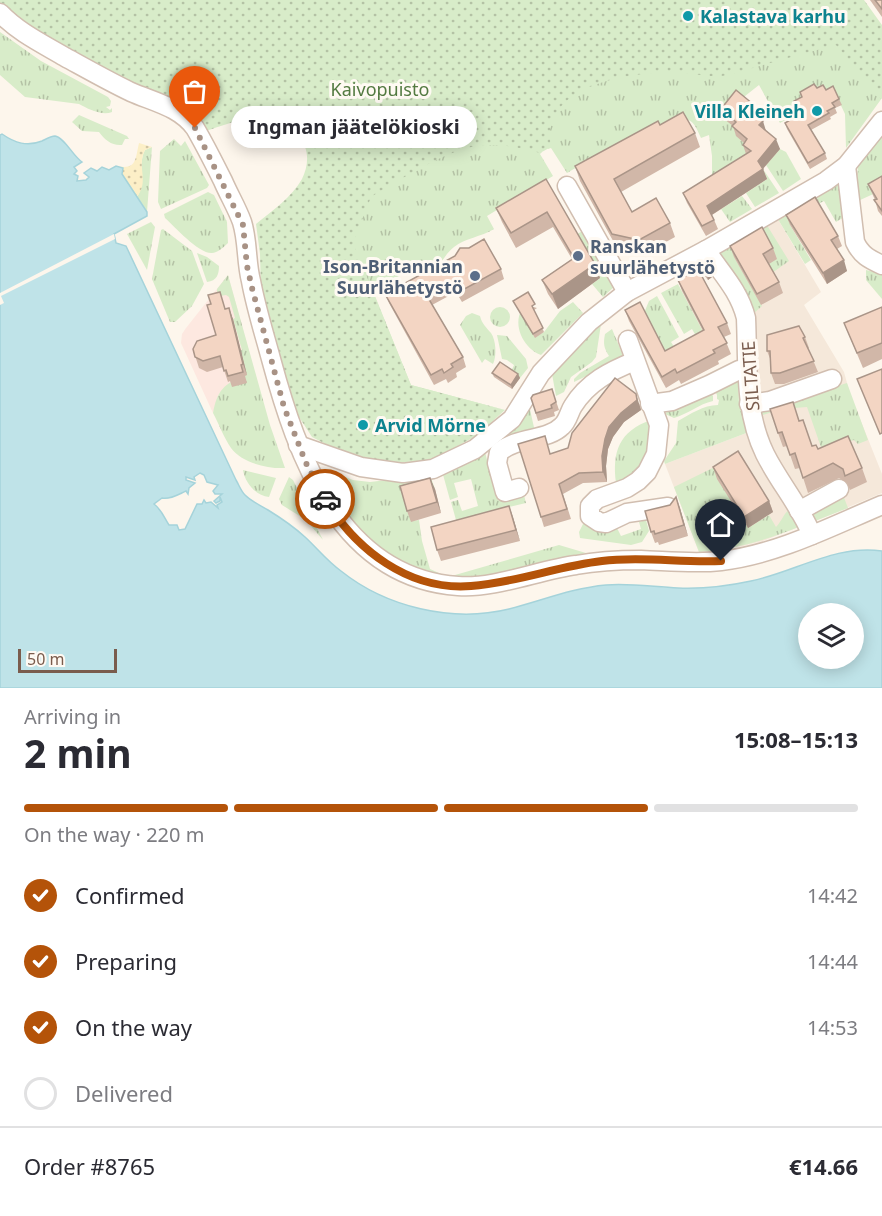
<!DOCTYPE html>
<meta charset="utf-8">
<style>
:root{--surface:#fff;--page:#f2f2f3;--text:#2b2b33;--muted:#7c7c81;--line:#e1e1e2;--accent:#b45309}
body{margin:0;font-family:"Noto Sans",sans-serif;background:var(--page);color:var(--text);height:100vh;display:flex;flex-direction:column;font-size:22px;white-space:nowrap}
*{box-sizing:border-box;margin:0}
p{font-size:20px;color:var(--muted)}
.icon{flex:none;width:33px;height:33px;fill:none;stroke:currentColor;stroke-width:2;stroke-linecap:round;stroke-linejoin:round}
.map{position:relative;height:688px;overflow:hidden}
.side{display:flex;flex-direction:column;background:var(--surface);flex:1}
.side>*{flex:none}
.buttons{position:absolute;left:798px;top:603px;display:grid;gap:12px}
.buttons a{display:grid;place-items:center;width:66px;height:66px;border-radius:50%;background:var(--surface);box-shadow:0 3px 15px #0003;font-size:30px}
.scale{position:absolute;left:18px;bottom:15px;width:99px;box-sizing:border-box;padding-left:6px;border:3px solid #7a5c4d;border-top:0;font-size:16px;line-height:21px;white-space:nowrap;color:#7a5c4d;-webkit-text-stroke:4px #fffaf3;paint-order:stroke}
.pin{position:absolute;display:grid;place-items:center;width:51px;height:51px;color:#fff;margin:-62px -26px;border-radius:50% 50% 50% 0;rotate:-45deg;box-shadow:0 0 6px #0007}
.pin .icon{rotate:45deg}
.courier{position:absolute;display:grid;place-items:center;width:60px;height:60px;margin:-30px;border:4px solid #b45309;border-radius:50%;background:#fff;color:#222;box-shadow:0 2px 8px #0007}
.bubble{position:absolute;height:42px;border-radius:21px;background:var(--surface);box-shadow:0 3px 15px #0003;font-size:20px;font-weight:700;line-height:42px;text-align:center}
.summary em{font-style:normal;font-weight:700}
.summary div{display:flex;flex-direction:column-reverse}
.summary{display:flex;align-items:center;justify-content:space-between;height:102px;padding:0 24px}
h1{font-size:39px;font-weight:700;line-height:45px}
.bar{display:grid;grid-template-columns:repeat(4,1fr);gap:9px 6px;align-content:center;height:72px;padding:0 24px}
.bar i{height:8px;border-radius:4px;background:var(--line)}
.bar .on{background:var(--accent)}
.bar p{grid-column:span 4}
.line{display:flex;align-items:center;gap:15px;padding:0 24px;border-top:2px solid var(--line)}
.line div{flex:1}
ol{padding:0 24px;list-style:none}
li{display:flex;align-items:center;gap:18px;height:66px}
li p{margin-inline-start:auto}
li .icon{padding:6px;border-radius:50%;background:var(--accent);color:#fff;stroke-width:4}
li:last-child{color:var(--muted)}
li i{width:33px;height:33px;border:3px solid var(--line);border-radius:50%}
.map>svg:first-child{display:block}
.residential{fill:#f5e8da}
.commercial{fill:#fde8e0}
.grass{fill:url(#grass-tufts)}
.sand{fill:url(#sand-dots)}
.park{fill:url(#park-dots)}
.water{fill:#bfe3e8;stroke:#a5d3da;stroke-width:1.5;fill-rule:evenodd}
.pier{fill:#fdf6ec}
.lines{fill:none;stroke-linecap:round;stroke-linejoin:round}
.minor-casing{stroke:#d1beb0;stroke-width:21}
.minor{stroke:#fff;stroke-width:18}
.wall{fill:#d1b7a8}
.shaded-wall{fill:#aa9588}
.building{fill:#f3d5c3;stroke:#aa9588;stroke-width:1.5}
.done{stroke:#a89285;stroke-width:6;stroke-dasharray:0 10.8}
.route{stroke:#b45309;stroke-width:8}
.culture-dot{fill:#0f9aa8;stroke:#fffaf3;stroke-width:2}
.service-dot{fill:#5c6f8a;stroke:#fffaf3;stroke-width:2}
.labels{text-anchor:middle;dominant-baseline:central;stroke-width:6;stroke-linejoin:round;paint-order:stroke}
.culture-label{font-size:18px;font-weight:bold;fill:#0d838f;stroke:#fffaf3;text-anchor:start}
.park-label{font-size:18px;fill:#537a41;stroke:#fffaf3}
.service-label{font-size:18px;font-weight:bold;fill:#4e5e75;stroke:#fffaf3;text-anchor:start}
.street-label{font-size:18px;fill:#7a5c4d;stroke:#fffaf3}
</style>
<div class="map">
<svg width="882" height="688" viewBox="0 0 882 688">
<defs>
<pattern id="grass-tufts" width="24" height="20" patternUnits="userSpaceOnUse" patternTransform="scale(1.5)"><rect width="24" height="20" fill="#d8ecc9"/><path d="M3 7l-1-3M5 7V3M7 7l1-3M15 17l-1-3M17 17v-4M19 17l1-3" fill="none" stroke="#b4c2a5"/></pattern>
<pattern id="sand-dots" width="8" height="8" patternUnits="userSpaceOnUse" patternTransform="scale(1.5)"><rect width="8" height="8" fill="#fcefc7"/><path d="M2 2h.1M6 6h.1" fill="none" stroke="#d1c5a4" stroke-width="1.8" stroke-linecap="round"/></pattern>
<pattern id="park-dots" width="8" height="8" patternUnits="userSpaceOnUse" patternTransform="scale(1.5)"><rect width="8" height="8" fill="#d8ecc9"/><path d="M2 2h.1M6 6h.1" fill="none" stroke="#b4c2a5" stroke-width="1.8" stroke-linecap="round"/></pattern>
</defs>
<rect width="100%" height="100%" fill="#fdf6ec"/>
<g class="residential">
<polygon points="776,216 821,292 804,305 844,372 850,394 882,474 882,493 815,521 773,454 757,404 752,327 715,256"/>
<polygon points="749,432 801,526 763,541 743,546 699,552 665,464"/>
</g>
<polygon class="commercial" points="228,275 258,384 218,396 213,413 181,343 182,334 186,328"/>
<g class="grass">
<path d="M 0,32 L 41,61 L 108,97 L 111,101 L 110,106 L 106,107 L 110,110 L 112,108 L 112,112 C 102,116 88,109 79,104 L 25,97 L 0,75 Z"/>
<path d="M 835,39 L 882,98 L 846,148 L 845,114 L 835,93 L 780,123 L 759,85 L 740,100 L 740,132 L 751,149 L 747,154 L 712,178 L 712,156 L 709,135 L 701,138 C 698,132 695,122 688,120 C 666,114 589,161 567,173 L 551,148 L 548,149 L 545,131 L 556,102 L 605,65 Z"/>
<path d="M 425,95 L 542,152 L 540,154 L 553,176 L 487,216 L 494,229 C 481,237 465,238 454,247 C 444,255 438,268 431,279 L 421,263 L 373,291 L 411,385 L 505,410 L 400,385 L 345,244 Z"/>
<path d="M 79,115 L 127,136 L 129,139 L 125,139 L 122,145 C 112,146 105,140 99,132 L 82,131 L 72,122 Z"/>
<polygon points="882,133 882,190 858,201 856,200 858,165"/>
<polygon points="174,139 181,146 185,141 209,185 207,188 161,209 158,202 160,151"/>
<path d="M 152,147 L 147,212 L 137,197 C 147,183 137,165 145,150 Z"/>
<polygon points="780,149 786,152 801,179 783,191 766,165"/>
<polygon points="763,169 779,193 755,207 746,193 767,179"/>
<polygon points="839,182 846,216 836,222 824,201 806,210 801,202 831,183"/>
<path d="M 208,192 L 214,195 L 227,222 L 228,243 C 224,247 217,253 212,253 C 199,254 175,227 165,218 L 164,214 Z"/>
<polygon points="742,196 752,209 730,222 721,209"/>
<polygon points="794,206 801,218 790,225 811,260 805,264 776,216"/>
<polygon points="151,222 155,227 147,270 127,234"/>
<polygon points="765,222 789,261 772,273 734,257 762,306 753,314 714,253"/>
<polygon points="163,229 192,251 204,284 192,306 175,322 170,322 152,279 161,230"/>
<polygon points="584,230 615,286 603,297 592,284 600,278 574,236"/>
<path d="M 197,253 L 207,257 L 219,266 C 219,274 217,281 207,282 Z"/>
<polygon points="866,270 882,274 882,299 866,280"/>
<path d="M 228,275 L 270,425 L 285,468 C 268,469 242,463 231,448 C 224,438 219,424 213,413 C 217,391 224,383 245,376 L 239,351 L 242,350 L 233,319 L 235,318 L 229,297 L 226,295 L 220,296 L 217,293 L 217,289 Z"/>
<polygon points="678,284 708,341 701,345 692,329 684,334 661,293"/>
<polygon points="657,296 679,337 671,342 680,356 669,362 644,313 649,301"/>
<path d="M 573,302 L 583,313 L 541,355 C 525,349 514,329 520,313 L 535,337 L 544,332 L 560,311 Z"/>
<circle cx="500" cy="317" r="10"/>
<path d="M 472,313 L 480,316 C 482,324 486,327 491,333 C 496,340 497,356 493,364 L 485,359 L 482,363 L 460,325 L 466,316 Z"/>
<polygon points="601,324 596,357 592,362 571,377 564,392 556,396 552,374 587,336"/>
<path d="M 612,329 L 624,358 L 574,382 L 574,379 L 580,373 L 609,356 C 604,348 603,344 605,334 Z"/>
<polygon points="497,335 507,336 526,359 528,368 520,378 511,372 514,365 507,360 502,359"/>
<path d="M 738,378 L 739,403 L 749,432 L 665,464 L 664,461 L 676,443 L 678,421 C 691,414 703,405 718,405 L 719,400 L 717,399 L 717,395 L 714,389 Z"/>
<polygon points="847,383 868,440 858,444 854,440 822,450 807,407 782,409 760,416 759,410"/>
<path d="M 711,393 L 713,396 L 713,401 C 699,404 688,414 674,418 L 665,414 L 665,413 Z"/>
<polygon points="529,405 535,432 499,440"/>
<path d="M 651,420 C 648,454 651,468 616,483 C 612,452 619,431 651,420 Z"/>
<polygon points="485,452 497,498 523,491 526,503 456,520 451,502 458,500 462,511 478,506 471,479 454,483 458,497 450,500 442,471"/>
<path d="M 737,456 L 748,528 L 769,515 L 776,527 C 782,521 783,514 790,509 L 801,526 C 767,540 736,549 699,552 L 674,487 Z"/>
<polygon points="325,469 353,480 370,482 430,475 435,489 411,521 419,520 422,541 430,569 448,577 559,545 586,553 490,576 462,578 435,576 398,561 371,541 340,507 321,473"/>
<path d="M 243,470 L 276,478 L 269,497 C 256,496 245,483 243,470 Z"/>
<polygon points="289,477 293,480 323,540 306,520 282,505 279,499"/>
<polygon points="843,495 848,508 815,521 808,512"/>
<polygon points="585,520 606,530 617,528 621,536 641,529 639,522 646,520 649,531 642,542 631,545 580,538 579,532"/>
</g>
<path class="sand" d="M 139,143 L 152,147 L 145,150 C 136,167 150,180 137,197 L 129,186 L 86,180 L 89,177 L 84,173 L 91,168 L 97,171 L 102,167 L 111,170 L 116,166 C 137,170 135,160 139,143 Z"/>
<path class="park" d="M 0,0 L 864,0 L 882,25 L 882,98 L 881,99 L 836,45 C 810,52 783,59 756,67 C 745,70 732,75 721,76 C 704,77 687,72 670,72 C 627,73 539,86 551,147 L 540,153 C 518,146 493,143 471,147 C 445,152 395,182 371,197 L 353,243 L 411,385 L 505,410 L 476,436 L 441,455 L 424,461 L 387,463 L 351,457 L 312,437 L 290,403 L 261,292 L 260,254 L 256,224 C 272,211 292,197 302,179 C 307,169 309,157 305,147 C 296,119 277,117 250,119 C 234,120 220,127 205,131 L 79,59 L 10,13 L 0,4 Z"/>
<path class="water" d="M 2,134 C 15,143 27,147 42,141 C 46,139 51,136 55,136 C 64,137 73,156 82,162 L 74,167 L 77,171 L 74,174 L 78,176 L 77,181 L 86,180 L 89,177 L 84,173 L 91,168 L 97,171 L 102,167 L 109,170 L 116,166 L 123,168 L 122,174 L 147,212 L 147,216 L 114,234 L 116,243 L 126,246 L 236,480 C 239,485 241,491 245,495 C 252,502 260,505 268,510 C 281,518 294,527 305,537 C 317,548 327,561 341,571 C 386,607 452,623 509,609 C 541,601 572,588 606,585 C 630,583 654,587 678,588 C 702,589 728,586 751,581 C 795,572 836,544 882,551 L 882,688 L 0,688 L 0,135 ZM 200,473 L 204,475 L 207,482 L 218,485 L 213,491 L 215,494 L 222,494 L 214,501 L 216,503 L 220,501 L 220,497 L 222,502 L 217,505 L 218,508 L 211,502 L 206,503 L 204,500 L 202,504 L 197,504 L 185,529 L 179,530 L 177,525 L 169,525 C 164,517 161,509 154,504 L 162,498 C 170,500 179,494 186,491 L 188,494 L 189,488 L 195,483 L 186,480 L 186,477 L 195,480 L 194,477 ZM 808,614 L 854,614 L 854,658 L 808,658 Z"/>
<polygon class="pier" points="114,234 115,239 1,296 4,303 0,305 0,293"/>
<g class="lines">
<defs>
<g id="minor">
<path d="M 0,13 C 18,32 43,44 65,57 C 87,69 108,81 131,92 C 154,102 180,107 195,128 C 205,145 214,163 223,181 C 229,195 237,208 242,222 C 248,241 246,262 251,281 C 256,308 264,333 271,359 C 297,456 340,578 458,586 C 494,589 539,570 576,565 C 598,561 619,560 641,560 C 668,561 695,564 721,561 C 778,554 830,527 882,505"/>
<path d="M 846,166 L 855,242 C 861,255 869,259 882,265"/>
<polyline points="567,186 627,292"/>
<path d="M 706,250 C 721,273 739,290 746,318 C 748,365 744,411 765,454 C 779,482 800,506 812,535"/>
<polyline points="628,340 659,425 656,454 647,472 638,481 627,488 597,499 590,506 590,516 599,522 606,523 627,513 668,507"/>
<polyline points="650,404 672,401 709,385 739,370 747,372"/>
<polyline points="749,404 770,401 832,379"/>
<polyline points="298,445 361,467 403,473 433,469 475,449 512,419 541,373 589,322 627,292 706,250 826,181 846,166 882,121"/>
<path d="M 519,488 L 505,492 L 497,463 L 499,452 C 519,436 547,441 562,426 C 568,421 569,412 573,406 C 588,382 610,371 635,361"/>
<polyline points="799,511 839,489"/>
</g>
</defs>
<use href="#minor" class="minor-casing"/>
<use href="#minor" class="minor"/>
</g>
<g class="wall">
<polygon points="870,0 882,0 882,17"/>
<polygon points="817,88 826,90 839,99 842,105 835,108 837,113 830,117 831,119 811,130 825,153 827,159 810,169 787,129 785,123 800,114 794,101 801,97 800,92"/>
<polygon points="721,109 756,114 756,115 766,131 780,149 763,169 767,179 712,215 718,229 706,236 687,203 683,193 746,154 743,145 744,143 736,136 733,126 724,119"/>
<polygon points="660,125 695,133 700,147 621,192 632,212 670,223 675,237 644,254 617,248 580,181 575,166"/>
<polygon points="882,176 882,216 878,211 875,200 868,184"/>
<polygon points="546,179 600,278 558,309 548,294 542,280 572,259 553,227 516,248 502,222 496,208"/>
<polygon points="786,215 838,236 842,246 837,249 847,271 827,284 790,225"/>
<polygon points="730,246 773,248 777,259 769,264 779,282 783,293 761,305 734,257"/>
<polygon points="469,248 501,269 504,279 462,302 456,292 432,305 463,357 466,367 456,373 457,377 448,383 446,379 434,385 389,303 385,294"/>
<polygon points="697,263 710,274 712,277 708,280 698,267"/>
<polygon points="678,280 727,323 731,334 724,337 731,354 718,361 719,364 681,384 679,380 666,388 629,321 625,310 665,351 703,331 682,291"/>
<polygon points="513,301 537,308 534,310 544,332 535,338"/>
<polygon points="882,307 882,359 863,368 844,323"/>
<polygon points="226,309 233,319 247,375 245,376 247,383 232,387 230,381 228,382 223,367 207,372 199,368 193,349 216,335"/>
<polygon points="805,337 809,348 808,348 818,372 784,384 775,384 771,373 771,361 767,351"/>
<polygon points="492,373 518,374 520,378 512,389 494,377"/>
<polygon points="552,389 559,410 554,412 555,416 538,421 531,398"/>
<polygon points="639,403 641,410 624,422 613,437 608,449 606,466 607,482 583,483 563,494 571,519 544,527 541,517 550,454 568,448"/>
<polygon points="799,421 812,446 862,468 867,482 850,490 847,483 839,478 808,493 800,468 795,469 787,446 783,447 778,433"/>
<polygon points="713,467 769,501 773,512 748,528 717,479"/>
<polygon points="435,489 441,513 411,522 407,511"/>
<polygon points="676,497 688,536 659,545 658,542 655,543 651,532"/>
<polygon points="509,506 520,541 441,561 437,550"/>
</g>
<g class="shaded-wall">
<polygon points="753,104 756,114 752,119 749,109"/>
<polygon points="763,121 766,131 759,125"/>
<polygon points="776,139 780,149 761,171 758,161"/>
<polygon points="763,169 767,179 710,216 707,206"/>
<polygon points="844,260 847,271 827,284 823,273"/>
<polygon points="595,264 600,278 558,309 552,294"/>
<polygon points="710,274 712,277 708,280 707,276"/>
<polygon points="229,308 233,319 247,375 243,364"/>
<polygon points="518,374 520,378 512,389 511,385"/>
<polygon points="636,394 641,410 624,422 613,437 608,449 606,466 607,482 603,472 602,456 605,439 609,427"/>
<polygon points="430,478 435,489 441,513 437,502"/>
<polygon points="676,497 680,508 688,536 684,525"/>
<polygon points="769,501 773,512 748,528 744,517"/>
<polygon points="509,506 513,517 520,541 516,530"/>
</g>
<g class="building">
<polygon points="875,0 882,0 882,9"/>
<polygon points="814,84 817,88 823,85 826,90 833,86 839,99 832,103 835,107 827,111 829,113 808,125 825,153 808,163 785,123 800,114 794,101 802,97 800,92"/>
<polygon points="736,90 753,104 749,109 763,121 759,125 776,139 758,161 763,169 707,206 714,220 702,226 683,193 751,151 743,145 747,139 732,126 736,122 721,109"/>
<polygon points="683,112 695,133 614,179 632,212 656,198 670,223 639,240 612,234 575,166 658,121 660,125"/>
<polygon points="882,176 882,211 874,200 877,199 868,184"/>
<polygon points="546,179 595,264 552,294 542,280 574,258 547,212 511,233 496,208"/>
<polygon points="815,197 838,236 831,240 844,260 823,273 786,215"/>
<polygon points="762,227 773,248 763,254 779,282 757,294 730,246"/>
<polygon points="484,239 501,269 459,292 453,282 427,296 463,357 451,364 453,367 444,373 442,369 431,375 385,294 455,256 460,248 469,248"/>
<polygon points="701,261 710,274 707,276 697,263"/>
<polygon points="698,269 727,323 718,327 727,343 713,350 715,353 677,373 675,369 662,377 625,310 640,302 665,351 704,330 678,280"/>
<polygon points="220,292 225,309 229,308 243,364 241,365 243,372 228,376 226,370 224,371 220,356 203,361 195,357 193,349 197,341 216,335 207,305 211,304 208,295"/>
<polygon points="528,292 535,304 532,306 543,328 533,334 513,301"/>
<polygon points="882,307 882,343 857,353 844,323"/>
<polygon points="799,326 805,337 803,338 814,361 780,373 771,373 770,351 767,351 767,335"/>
<polygon points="500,362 518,374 511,385 492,373"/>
<polygon points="882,369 882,433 880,434 857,379"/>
<polygon points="615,378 636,394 637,400 621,413 609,427 605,439 602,456 603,472 579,473 559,484 567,509 541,517 518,444 545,436 550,454 568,448 572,433"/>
<polygon points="552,389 556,402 551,405 552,408 536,413 531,398 533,395"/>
<polygon points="793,402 799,421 803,420 812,446 816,445 818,449 848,436 862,468 845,476 843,469 833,463 803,478 795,453 790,455 782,432 778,433 770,409"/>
<polygon points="738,451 769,501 744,517 713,467"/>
<polygon points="430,478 437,502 407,511 400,486"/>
<polygon points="676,497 684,525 655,534 654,531 651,532 645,511 670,505"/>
<polygon points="509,506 516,530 437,550 431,527"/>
</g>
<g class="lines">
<polyline class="done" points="195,128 243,225 247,266 252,288 284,407 306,463 325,499"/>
<path class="route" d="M 325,499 C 356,550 409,591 471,586 C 515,583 558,566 602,561 C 641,556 682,563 721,561"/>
</g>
<g class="culture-dot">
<circle cx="688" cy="16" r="6"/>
<circle cx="817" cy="111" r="6"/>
<circle cx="363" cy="425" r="6"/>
</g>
<g class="service-dot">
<circle cx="578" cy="256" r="6"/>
<circle cx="475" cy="276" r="6"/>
</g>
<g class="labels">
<g class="culture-label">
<text x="700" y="16">Kalastava karhu</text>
<text x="805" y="111" text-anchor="end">Villa Kleineh</text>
<text x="375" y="425">Arvid Mörne</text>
</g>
<g class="park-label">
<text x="380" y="89">Kaivopuisto</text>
</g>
<g class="service-label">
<text x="590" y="246">Ranskan<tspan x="590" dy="21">suurlähetystö</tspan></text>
<text x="463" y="266" text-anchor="end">Ison-Britannian<tspan x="463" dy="21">Suurlähetystö</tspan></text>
</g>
<g class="street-label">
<text transform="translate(750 376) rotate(-94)">SILTATIE</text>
</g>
</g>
</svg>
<div class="buttons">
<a><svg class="icon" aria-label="layers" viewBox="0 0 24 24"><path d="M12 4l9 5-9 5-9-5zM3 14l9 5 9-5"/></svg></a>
</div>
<div class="scale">50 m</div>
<div class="pin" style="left:195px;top:128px;background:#ea580c"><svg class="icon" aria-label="bag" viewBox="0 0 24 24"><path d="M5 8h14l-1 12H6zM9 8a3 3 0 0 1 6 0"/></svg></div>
<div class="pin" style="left:721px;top:561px;background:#1f2937"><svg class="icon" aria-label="home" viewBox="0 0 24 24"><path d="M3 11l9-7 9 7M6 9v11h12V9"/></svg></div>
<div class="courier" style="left:325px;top:499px"><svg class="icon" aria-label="car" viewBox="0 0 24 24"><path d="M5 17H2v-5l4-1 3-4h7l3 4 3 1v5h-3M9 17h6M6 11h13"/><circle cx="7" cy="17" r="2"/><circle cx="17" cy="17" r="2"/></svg></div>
<div class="bubble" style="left:231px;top:106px;width:246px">Ingman jäätelökioski</div>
</div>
<section class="side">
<div class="summary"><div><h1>2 min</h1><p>Arriving in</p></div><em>15:08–15:13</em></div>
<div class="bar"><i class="on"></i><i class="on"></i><i class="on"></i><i></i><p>On the way · 220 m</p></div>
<ol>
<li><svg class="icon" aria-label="check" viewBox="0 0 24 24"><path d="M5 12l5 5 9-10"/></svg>Confirmed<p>14:42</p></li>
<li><svg class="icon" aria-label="check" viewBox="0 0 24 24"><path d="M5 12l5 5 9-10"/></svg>Preparing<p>14:44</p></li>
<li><svg class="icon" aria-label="check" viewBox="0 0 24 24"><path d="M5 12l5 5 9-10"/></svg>On the way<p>14:53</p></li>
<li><i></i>Delivered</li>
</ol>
<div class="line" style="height:78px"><div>Order #8765</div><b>€14.66</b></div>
</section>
